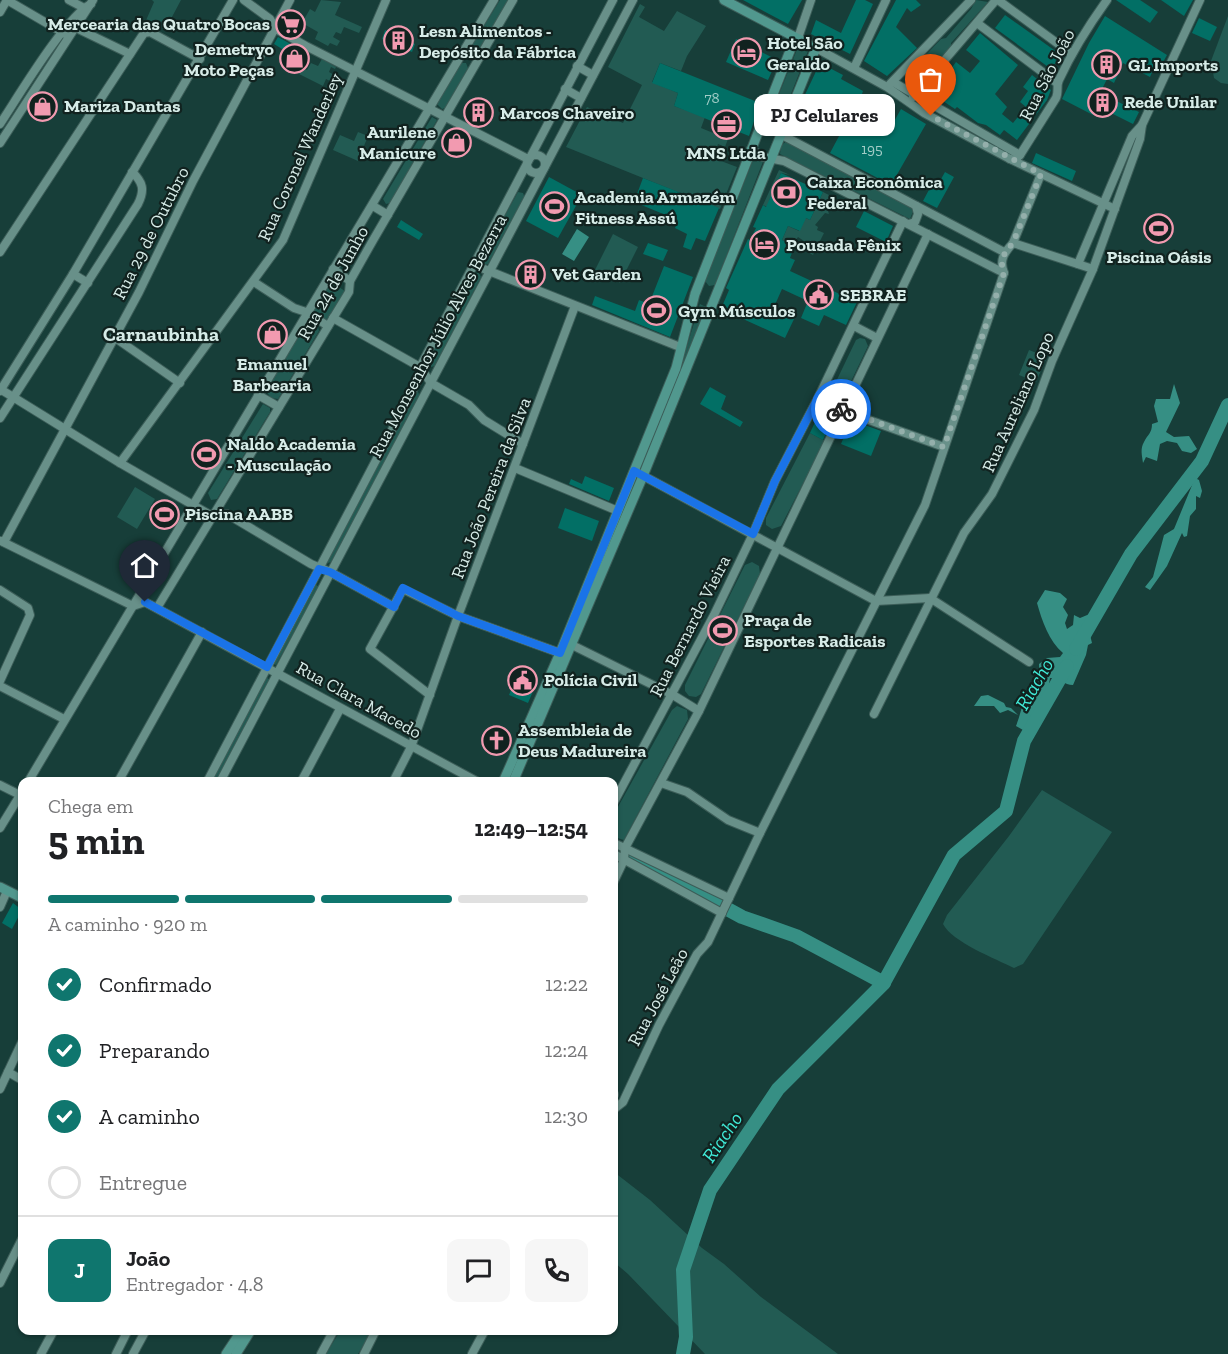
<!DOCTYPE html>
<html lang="pt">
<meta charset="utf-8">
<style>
:root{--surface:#fff;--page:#f6f6f6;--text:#202124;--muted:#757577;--line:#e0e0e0;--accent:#0f766e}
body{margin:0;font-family:"Zilla Slab",serif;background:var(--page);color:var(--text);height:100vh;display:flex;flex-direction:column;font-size:22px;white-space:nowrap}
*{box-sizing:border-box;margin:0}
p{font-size:20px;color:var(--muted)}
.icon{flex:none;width:33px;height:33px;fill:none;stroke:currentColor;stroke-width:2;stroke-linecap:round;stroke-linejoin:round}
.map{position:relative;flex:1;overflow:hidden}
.sheet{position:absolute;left:18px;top:777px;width:600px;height:558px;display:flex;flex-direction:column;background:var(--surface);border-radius:12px;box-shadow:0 2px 4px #0004}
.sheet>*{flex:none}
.pin{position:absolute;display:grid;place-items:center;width:51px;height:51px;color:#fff;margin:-62px -26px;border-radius:50% 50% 50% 0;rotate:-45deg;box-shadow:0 0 6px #0007}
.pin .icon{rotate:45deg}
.courier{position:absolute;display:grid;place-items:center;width:60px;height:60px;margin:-30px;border:4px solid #1a73e8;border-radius:50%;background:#fff;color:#222;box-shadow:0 2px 8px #0007}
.bubble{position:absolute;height:42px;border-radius:12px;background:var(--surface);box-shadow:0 2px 4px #0004;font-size:20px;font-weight:800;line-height:42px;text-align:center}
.headline em{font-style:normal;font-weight:800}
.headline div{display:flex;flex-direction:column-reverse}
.headline{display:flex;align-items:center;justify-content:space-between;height:102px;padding:0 30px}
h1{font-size:39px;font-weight:800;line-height:45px}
.bar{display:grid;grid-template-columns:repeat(4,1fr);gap:9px 6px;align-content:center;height:72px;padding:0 30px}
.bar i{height:8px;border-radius:4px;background:var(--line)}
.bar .current{background:var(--accent)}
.bar p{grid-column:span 4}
.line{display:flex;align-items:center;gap:15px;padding:0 30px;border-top:2px solid var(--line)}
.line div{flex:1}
.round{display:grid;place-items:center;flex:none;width:63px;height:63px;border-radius:12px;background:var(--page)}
ol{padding:0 30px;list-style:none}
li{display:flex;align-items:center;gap:18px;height:66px}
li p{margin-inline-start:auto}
li .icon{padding:6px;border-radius:50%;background:var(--accent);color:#fff;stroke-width:4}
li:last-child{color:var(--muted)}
li i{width:33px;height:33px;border:3px solid var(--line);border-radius:50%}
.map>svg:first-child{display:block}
.green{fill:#225b53}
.water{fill:#368f84}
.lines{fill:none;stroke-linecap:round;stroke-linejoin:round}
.river{stroke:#368f84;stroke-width:14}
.building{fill:#026f65}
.minor-casing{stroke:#3c5d58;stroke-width:10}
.major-casing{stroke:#3c5d58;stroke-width:11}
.minor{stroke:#689089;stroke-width:8}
.major{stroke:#51988e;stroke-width:9}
.done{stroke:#94afab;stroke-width:6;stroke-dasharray:0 10.8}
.route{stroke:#1a73e8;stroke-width:8}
.labels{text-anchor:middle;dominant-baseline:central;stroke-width:4.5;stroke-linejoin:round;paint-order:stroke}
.number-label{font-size:15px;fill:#a2cdc7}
.poi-label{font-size:18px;font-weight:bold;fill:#d7ece8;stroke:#11221f;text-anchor:start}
.street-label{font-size:18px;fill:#d7ece8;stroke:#11221f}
.neighbourhood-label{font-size:20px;font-weight:bold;fill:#d7ece8;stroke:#11221f}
.water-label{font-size:20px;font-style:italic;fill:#40ead7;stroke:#11221f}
</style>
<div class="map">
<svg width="1228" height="1354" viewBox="0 0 1228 1354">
<rect width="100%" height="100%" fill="#173e39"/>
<g class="green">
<polygon points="152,0 181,0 165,30 155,25 152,29 144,25 154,2"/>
<polygon points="321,0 341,2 335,15 362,27 359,33 344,27 341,34 336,32 333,37 340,41 337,46 330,43 328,46 315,39 318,32 302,23 310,9 315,12"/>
<polygon points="500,0 509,0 475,56 471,57 468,52"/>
<polygon points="976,0 988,2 951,43 951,48 917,87 909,85 906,80 907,75 941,39 946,38 971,9"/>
<polygon points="640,4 645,7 639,17 664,31 677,11 706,26 687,56 681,71 660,63 652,82 678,93 674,106 705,117 701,128 728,139 725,147 718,144 713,158 737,167 720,209 566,147 587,107 623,123 642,85 608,67"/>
<polygon points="1228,16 1228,84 1221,83 1214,78 1211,61"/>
<polygon points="798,47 808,51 789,99 779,94"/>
<polygon points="322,59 336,67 335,69 331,67 329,72 341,79 338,85 326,79 323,86 299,74 302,68 307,70 311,63 318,66"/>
<polygon points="461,63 466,63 468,68 445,108 442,109 437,104"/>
<polygon points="432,117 437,120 390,203 386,204 383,199"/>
<polygon points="358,132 368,136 358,161 333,150 340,135 354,141"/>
<polygon points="786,142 914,209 910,219 780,154 781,145"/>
<polygon points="755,155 764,159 715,285 709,286 705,281"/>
<polygon points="779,170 790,175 781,173 769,201 810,220 823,192 835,198 828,211 829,214 825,213 815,225 818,227 817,230 824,233 813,255 800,248 804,241 798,237 793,244 782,240 788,226 799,231 804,221 792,218 763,205"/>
<polygon points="518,192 523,193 525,198 488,264 485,265 480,260"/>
<polygon points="613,234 638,247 620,283 595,270"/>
<polygon points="476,273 479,273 481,277 435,366 431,367 428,362"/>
<polygon points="331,282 345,291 327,320 313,311"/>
<polygon points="700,304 706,307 642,468 640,467 685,352"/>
<polygon points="310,322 318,327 319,331 278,399 271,398 266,391 306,323"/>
<polygon points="860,338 865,339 868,346 844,396 837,397 832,390 856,340"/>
<polygon points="1029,350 1047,357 1036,382 1019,375"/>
<polygon points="418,392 420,396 331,562 328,563 327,562 415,393"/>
<polygon points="263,404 270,408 270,412 217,499 211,500 208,493"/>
<polygon points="810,433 825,441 781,526 772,529 766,525 766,518"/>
<polygon points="135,487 155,499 137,529 117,517"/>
<polygon points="752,562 759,566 760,574 701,694 696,697 689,696 685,691 685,685 745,565"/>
<polygon points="315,584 319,587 276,665 273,663"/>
<polygon points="266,677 270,680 217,781 210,782"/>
<polygon points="677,706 687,710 688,719 624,840 614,837 614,814 672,710"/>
<path d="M 1042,790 L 1112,832 L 1023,964 L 1014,968 C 996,959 952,942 943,924 L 947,915 L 1009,836 Z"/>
<polygon points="614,1172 650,1200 702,1248 724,1264 761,1297 838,1354 705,1354 628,1274 614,1262"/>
<polygon points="340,1331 372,1331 358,1354 326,1354"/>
</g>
<g class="water">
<polygon points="577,229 589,237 574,261 562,254"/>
<path d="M 1174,384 L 1180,403 L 1166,432 L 1174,437 L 1189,436 L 1197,449 L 1191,453 L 1182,451 L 1177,443 L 1167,441 L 1160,444 L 1157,461 L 1146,457 L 1143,463 C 1142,455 1140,449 1144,442 C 1148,434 1152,433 1152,424 L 1158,422 L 1154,406 L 1156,399 L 1170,399 Z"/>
<polygon points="1195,478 1199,480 1202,491 1200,498 1196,496 1196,509 1190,516 1187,536 1184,537 1182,533 1167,566 1150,590 1145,587 1153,577 1164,535 1174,529"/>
<path d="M 1045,590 L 1060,593 L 1067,599 L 1063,607 L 1068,615 L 1065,623 L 1067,629 L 1073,625 L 1074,615 L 1080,618 L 1092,613 L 1094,616 L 1083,631 L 1090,635 L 1092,643 L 1088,645 L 1086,655 L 1073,685 C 1064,685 1058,677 1050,678 L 1048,690 L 1055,695 L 1054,699 L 1044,699 L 1043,703 L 1047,707 L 1044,717 L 1029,721 L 1023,730 L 1016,726 C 1020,716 1022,705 1026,694 C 1030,683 1040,677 1039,664 L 1047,658 L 1060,657 L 1063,653 C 1049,641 1042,621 1037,603 Z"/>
<polygon points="988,695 1004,703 1006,707 1011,708 1018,715 1008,710 1000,713 994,706 974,706 981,696"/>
</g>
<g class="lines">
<g class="river">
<polyline points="1076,649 1131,554 1202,461 1228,405"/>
<polyline points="634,858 742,917 796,936 884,983"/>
<polyline points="683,1354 686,1337 683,1270 710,1190 778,1089 883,984 954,855 1006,811 1024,741 1067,666"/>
</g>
</g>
<g class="building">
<polygon points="743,0 802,0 788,24"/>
<polygon points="856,0 865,0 873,4 850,54 811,34 816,20 841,33"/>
<polygon points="896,0 916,0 921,5 911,12 907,8 896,27 917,48 887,76 864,61"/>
<polygon points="1116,0 1140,0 1158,12 1150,23"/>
<polygon points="1161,0 1193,0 1184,16"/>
<polygon points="1005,15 1061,55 1051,69 995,28"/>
<polygon points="1105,16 1167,55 1157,73 1153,70 1150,77 1123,63 1114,83 1107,79 1100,93 1139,112 1133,124 1097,106 1093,115 1062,99 1089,43"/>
<polygon points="1199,18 1217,27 1210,41 1192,33"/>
<polygon points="385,30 415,44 412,52 382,39"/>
<polygon points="980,33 1018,65 995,94 1007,107 1002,114 1013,123 1026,107 1020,102 1028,91 1023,87 1032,75 1051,90 1047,100 1017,140 1004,130 1000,135 986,125 978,123 957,107 955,109 934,95 934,92 956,62 970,73 980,61 966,50"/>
<polygon points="278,37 309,54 300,72 282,62 287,52 274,44"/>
<polygon points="736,39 777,60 768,80 726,62"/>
<polygon points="660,63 760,103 749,136 674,106 678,93 652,83"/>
<polygon points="820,63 843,75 841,79 863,91 862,94 886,107 880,118 892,125 901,109 926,124 891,185 830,153 846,123 802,101"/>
<polygon points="1036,153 1076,171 1072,181 1032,163"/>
<polygon points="945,172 954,177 937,208 923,201 931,186 936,188"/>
<polygon points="781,173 823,192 810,220 806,218 800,231 788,226 782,240 795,245 790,258 795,260 790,271 857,302 846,325 824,315 819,326 801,318 808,301 782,289 774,307 795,317 785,338 721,309 729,290 726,288 748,239 750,240 756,228 753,227 763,205 766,207"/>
<polygon points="549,177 582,195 558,238 526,221"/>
<polygon points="643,178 719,208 705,241 696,238 691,250 683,247 687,234 675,228 678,220 634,202"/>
<polygon points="864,211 893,226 886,242 856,227"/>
<polygon points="401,220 423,234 419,240 397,227"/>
<polygon points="648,243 668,250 663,261 643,254"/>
<polygon points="526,264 541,271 536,283 520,277"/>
<polygon points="664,266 693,277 670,337 592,305 595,296 635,311 639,300 649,304"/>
<polygon points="710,387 726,396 721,409 743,422 740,427 700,404"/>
<polygon points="821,409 825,409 835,414 823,440 810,433"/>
<polygon points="851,420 881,431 871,456 841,444"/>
<polygon points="585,476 614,488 609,501 569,484 571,479 582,484"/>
<polygon points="565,508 599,521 592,541 558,528"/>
<polygon points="520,667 535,673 529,687 534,689 528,703 509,695"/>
<polygon points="486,729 511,743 508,750 483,737"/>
<polygon points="13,903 22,910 12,929 2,923"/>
</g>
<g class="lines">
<defs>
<g id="minor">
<polyline points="7,0 67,35"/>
<polyline points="69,0 86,9"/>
<polyline points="244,0 270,19 276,29 306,46 528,159"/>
<polyline points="998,0 1072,54"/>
<polyline points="0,12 7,0"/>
<polyline points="977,23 1057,83"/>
<polyline points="72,26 130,54"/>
<polyline points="798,38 811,0"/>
<polyline points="816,48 887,87 924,113 1010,159 1115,209"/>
<polyline points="577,66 593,75"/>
<polyline points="854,68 886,0"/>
<polyline points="893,82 1020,155"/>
<polyline points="890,84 971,0"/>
<polyline points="565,89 581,98"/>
<polyline points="913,97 996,0"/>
<path d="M 0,124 C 18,97 66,16 91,4"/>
<polyline points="780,134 1004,252"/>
<polyline points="0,143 93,0"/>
<polyline points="751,149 763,157 784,161 1004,273"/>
<circle cx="536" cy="164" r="9"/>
<path d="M 1010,159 L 1015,160 L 1020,155 L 1056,98 C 1059,92 1056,86 1059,80 C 1072,52 1089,25 1107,0"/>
<polyline points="373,206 388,215"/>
<polyline points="909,224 915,222 918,214 916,206"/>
<polyline points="1013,243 1093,269"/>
<polyline points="0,252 144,33 150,32 200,59"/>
<polyline points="1078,264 1132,136 1142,125 1200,0"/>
<polyline points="474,265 680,347"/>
<polyline points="333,269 350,281"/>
<polyline points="73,274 88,283"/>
<polyline points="254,282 294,308 306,312 328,326"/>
<polyline points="333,318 420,367 431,383 469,405 484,420 523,444"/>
<polyline points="854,326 877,338"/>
<polyline points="114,337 180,383"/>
<polyline points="0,389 120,463 212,516 227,514 311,564 330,572 394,607"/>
<polyline points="0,391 73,274 233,0"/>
<polyline points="258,395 279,407"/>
<polyline points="819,396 844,411 944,447"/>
<path d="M 0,418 L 138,204 C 145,190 143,182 132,172"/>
<polyline points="120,463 283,240 386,0"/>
<polyline points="515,468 618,511"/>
<polyline points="638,473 876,601"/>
<polyline points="1,541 133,606 145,602 478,782"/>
<polyline points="4,542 139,292 193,181 290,0"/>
<polyline points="0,590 28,608 30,615 0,681"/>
<polyline points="930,598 1029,662"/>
<polyline points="876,601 930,598"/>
<polyline points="157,608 349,292 350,281 372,242 513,0"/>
<polyline points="572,645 673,695 699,711"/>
<polyline points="0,686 64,719"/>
<polyline points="430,695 370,649 403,589 458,616 560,653"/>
<polyline points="874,714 964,533 992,494 1034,410 1052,361 1093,269 1140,139 1142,125"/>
<polyline points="28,782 494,0"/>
<polyline points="118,782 202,632"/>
<polyline points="207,782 415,386 421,372 420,367 613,0"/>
<polyline points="220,782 633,0"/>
<polyline points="301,782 340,709"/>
<polyline points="393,782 411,747 458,616 575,306"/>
<polyline points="661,783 687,792 728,820 760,833"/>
<polyline points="0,785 20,795"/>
<polyline points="614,802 714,615 753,534 775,481 819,396 903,221"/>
<polyline points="0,828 22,792"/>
<polyline points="614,843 729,898"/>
<polyline points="614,854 722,913"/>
<polyline points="614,881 624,860 625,848 699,711 928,234"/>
<polyline points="0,907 7,891"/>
<polyline points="8,1072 22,1080"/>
<polyline points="0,1089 22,1042"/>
<polyline points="614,1094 614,1095"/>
<path d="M 614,1109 L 623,1102 L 659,1025 L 697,954 L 708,942 L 760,833 L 925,505 L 1004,273 C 999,260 1004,253 1013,243 L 1041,174"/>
<polyline points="0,1283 22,1239"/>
<polyline points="41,1354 54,1330"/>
<polyline points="116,1354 128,1330"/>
<polyline points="133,1354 146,1330"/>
<polyline points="321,1354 334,1330"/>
<polyline points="364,1354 376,1330"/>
<polyline points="472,1354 485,1330"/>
</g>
<g id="major">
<polyline points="503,782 560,653 676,368 695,294 795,38"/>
<polyline points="513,782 643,476 816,48 724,0"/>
<polyline points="0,887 22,898"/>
<polyline points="226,1354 242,1330"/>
<polyline points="236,1354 251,1330"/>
</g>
</defs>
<use href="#minor" class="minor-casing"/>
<use href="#major" class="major-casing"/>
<use href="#minor" class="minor"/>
<use href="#major" class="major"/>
</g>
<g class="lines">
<path class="done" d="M 841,409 L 944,447 L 1004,273 C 999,260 1004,253 1013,243 L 1041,174 L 931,116"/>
<polyline class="route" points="145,602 267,667 319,569 330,572 394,607 403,588 458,616 560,653 634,471 753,534 775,481 819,396 841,409"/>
</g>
<defs>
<symbol id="supermarket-ring" viewBox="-11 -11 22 22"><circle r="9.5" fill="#11221f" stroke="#f29ab0" stroke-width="1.5"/><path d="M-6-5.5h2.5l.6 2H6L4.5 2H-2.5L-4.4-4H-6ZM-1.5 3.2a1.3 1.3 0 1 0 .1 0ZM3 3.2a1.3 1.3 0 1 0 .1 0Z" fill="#f29ab0"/></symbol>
<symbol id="building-ring" viewBox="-11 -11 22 22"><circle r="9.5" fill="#11221f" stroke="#f29ab0" stroke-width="1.5"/><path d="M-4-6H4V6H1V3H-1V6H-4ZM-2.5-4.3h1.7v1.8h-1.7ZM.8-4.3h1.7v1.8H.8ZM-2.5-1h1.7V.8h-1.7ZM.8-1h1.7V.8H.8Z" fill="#f29ab0"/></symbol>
<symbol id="hotel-ring" viewBox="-11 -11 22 22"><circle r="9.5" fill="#11221f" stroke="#f29ab0" stroke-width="1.5"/><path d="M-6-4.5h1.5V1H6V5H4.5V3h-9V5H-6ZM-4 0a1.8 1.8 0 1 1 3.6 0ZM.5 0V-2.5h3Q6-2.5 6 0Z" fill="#f29ab0"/></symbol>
<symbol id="shop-ring" viewBox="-11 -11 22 22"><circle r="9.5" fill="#11221f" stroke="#f29ab0" stroke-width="1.5"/><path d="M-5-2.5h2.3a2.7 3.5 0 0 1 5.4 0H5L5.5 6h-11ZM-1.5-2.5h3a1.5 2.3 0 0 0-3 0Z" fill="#f29ab0"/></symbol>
<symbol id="office-ring" viewBox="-11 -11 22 22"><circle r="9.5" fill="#11221f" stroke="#f29ab0" stroke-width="1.5"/><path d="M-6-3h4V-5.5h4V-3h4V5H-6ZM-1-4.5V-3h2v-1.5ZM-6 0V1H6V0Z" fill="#f29ab0"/></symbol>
<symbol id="bank-ring" viewBox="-11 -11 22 22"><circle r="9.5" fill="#11221f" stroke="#f29ab0" stroke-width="1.5"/><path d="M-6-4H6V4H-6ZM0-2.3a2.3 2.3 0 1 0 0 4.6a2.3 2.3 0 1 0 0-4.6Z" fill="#f29ab0"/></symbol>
<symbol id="stadium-ring" viewBox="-11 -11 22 22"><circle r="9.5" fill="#11221f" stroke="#f29ab0" stroke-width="1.5"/><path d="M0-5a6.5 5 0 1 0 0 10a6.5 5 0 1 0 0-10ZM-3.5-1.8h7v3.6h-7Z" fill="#f29ab0"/></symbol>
<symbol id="civic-ring" viewBox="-11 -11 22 22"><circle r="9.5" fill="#11221f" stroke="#f29ab0" stroke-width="1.5"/><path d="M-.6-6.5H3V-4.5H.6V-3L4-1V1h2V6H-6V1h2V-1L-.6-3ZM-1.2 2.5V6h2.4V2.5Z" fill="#f29ab0"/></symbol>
<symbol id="church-ring" viewBox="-11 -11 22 22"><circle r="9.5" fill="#11221f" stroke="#f29ab0" stroke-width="1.5"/><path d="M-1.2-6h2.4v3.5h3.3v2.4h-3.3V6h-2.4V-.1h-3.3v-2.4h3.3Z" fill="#f29ab0"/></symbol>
</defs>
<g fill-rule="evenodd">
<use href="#supermarket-ring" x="274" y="8" width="33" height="33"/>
<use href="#building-ring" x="382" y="24" width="33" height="33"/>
<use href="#hotel-ring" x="730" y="36" width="33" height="33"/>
<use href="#shop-ring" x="278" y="42" width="33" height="33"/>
<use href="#building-ring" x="1090" y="48" width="33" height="33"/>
<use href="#building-ring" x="1086" y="86" width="33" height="33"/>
<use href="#shop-ring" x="26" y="90" width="33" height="33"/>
<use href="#building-ring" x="462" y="96" width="33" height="33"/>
<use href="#office-ring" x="710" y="108" width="33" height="33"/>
<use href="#shop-ring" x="440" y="126" width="33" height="33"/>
<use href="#bank-ring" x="770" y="176" width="33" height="33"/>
<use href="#stadium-ring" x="538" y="190" width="33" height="33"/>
<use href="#stadium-ring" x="1142" y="212" width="33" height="33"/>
<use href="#hotel-ring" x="748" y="228" width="33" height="33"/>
<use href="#building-ring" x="514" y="258" width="33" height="33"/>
<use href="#civic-ring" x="802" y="278" width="33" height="33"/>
<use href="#stadium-ring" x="640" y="294" width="33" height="33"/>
<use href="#shop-ring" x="256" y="318" width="33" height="33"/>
<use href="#stadium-ring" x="190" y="438" width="33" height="33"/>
<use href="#stadium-ring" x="148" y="498" width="33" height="33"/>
<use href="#stadium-ring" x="706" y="614" width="33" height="33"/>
<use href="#civic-ring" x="506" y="664" width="33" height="33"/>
<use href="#church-ring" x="480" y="724" width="33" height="33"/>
</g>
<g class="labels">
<g class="number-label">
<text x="712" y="98">78</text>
<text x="872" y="149">195</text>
</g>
<g class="poi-label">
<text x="270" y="24" text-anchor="end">Mercearia das Quatro Bocas</text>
<text x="419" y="31">Lesn Alimentos -<tspan x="419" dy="21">Depósito da Fábrica</tspan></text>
<text x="767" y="43">Hotel São<tspan x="767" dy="21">Geraldo</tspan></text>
<text x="274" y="49" text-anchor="end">Demetryo<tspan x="274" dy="21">Moto Peças</tspan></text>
<text x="1128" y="65">GL Imports</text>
<text x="1124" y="102">Rede Unilar</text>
<text x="64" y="106">Mariza Dantas</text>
<text x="500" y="113">Marcos Chaveiro</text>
<text x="436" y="132" text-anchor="end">Aurilene<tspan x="436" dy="21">Manicure</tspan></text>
<text x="726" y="153" text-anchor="middle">MNS Ltda</text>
<text x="807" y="182">Caixa Econômica<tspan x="807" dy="21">Federal</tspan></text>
<text x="575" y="197">Academia Armazém<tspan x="575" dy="21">Fitness Assú</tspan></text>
<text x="786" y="245">Pousada Fênix</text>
<text x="1159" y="257" text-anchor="middle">Piscina Oásis</text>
<text x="552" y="274">Vet Garden</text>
<text x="840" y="295">SEBRAE</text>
<text x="678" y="311">Gym Músculos</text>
<text x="272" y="364" text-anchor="middle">Emanuel<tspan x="272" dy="21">Barbearia</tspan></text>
<text x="227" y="444">Naldo Academia<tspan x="227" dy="21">- Musculação</tspan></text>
<text x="185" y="514">Piscina AABB</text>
<text x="744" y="620">Praça de<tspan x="744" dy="21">Esportes Radicais</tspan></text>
<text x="544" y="680">Polícia Civil</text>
<text x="518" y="730">Assembleia de<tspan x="518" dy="21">Deus Madureira</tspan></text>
</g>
<g class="street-label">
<text transform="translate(1047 75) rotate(-63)">Rua São João</text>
<text transform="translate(300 157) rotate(-66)">Rua Coronel Wanderley</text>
<text transform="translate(151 233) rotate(-63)">Rua 29 de Outubro</text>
<text transform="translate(333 283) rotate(-61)">Rua 24 de Junho</text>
<text transform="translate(438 336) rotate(-62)">Rua Monsenhor Júlio Alves Bezerra</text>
<text transform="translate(1018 402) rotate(-66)">Rua Aureliano Lopo</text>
<text transform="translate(491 488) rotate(-69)">Rua João Pereira da Silva</text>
<text transform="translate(690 626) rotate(-63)">Rua Bernardo Vieira</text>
<text transform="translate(359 700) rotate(29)">Rua Clara Macedo</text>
<text transform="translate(658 997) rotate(-62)">Rua José Leão</text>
</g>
<g class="neighbourhood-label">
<text x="161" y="334">Carnaubinha</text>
</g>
<g class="water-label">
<text transform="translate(1034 684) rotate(-60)">Riacho</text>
<text transform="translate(722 1137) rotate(-56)">Riacho</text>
</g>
</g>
</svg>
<div class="pin" style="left:931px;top:116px;background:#ea580c"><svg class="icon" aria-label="bag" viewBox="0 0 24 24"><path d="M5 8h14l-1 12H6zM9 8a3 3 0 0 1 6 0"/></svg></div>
<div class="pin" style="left:145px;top:602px;background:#1f2937"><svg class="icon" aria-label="home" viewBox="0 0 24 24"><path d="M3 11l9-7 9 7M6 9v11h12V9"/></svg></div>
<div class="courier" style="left:841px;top:409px"><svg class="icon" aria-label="bike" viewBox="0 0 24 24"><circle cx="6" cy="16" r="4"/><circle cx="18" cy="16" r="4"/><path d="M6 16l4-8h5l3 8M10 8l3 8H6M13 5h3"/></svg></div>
<div class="bubble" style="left:754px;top:94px;width:141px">PJ Celulares</div>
<section class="sheet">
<div class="headline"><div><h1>5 min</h1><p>Chega em</p></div><em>12:49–12:54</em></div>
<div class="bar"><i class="current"></i><i class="current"></i><i class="current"></i><i></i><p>A caminho · 920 m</p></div>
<ol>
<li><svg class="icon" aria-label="check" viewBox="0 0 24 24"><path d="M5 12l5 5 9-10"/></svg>Confirmado<p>12:22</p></li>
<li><svg class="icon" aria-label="check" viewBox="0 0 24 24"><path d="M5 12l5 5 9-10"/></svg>Preparando<p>12:24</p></li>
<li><svg class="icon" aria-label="check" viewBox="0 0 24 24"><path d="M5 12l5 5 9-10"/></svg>A caminho<p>12:30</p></li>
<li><i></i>Entregue</li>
</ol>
<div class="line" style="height:108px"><b class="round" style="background:var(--accent);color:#fff">J</b><div><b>João</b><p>Entregador · 4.8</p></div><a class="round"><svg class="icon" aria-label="chat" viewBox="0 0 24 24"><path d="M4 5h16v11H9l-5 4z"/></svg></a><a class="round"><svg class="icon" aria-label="phone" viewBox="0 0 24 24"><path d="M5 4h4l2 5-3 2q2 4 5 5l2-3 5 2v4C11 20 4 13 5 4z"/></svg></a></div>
</section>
</div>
